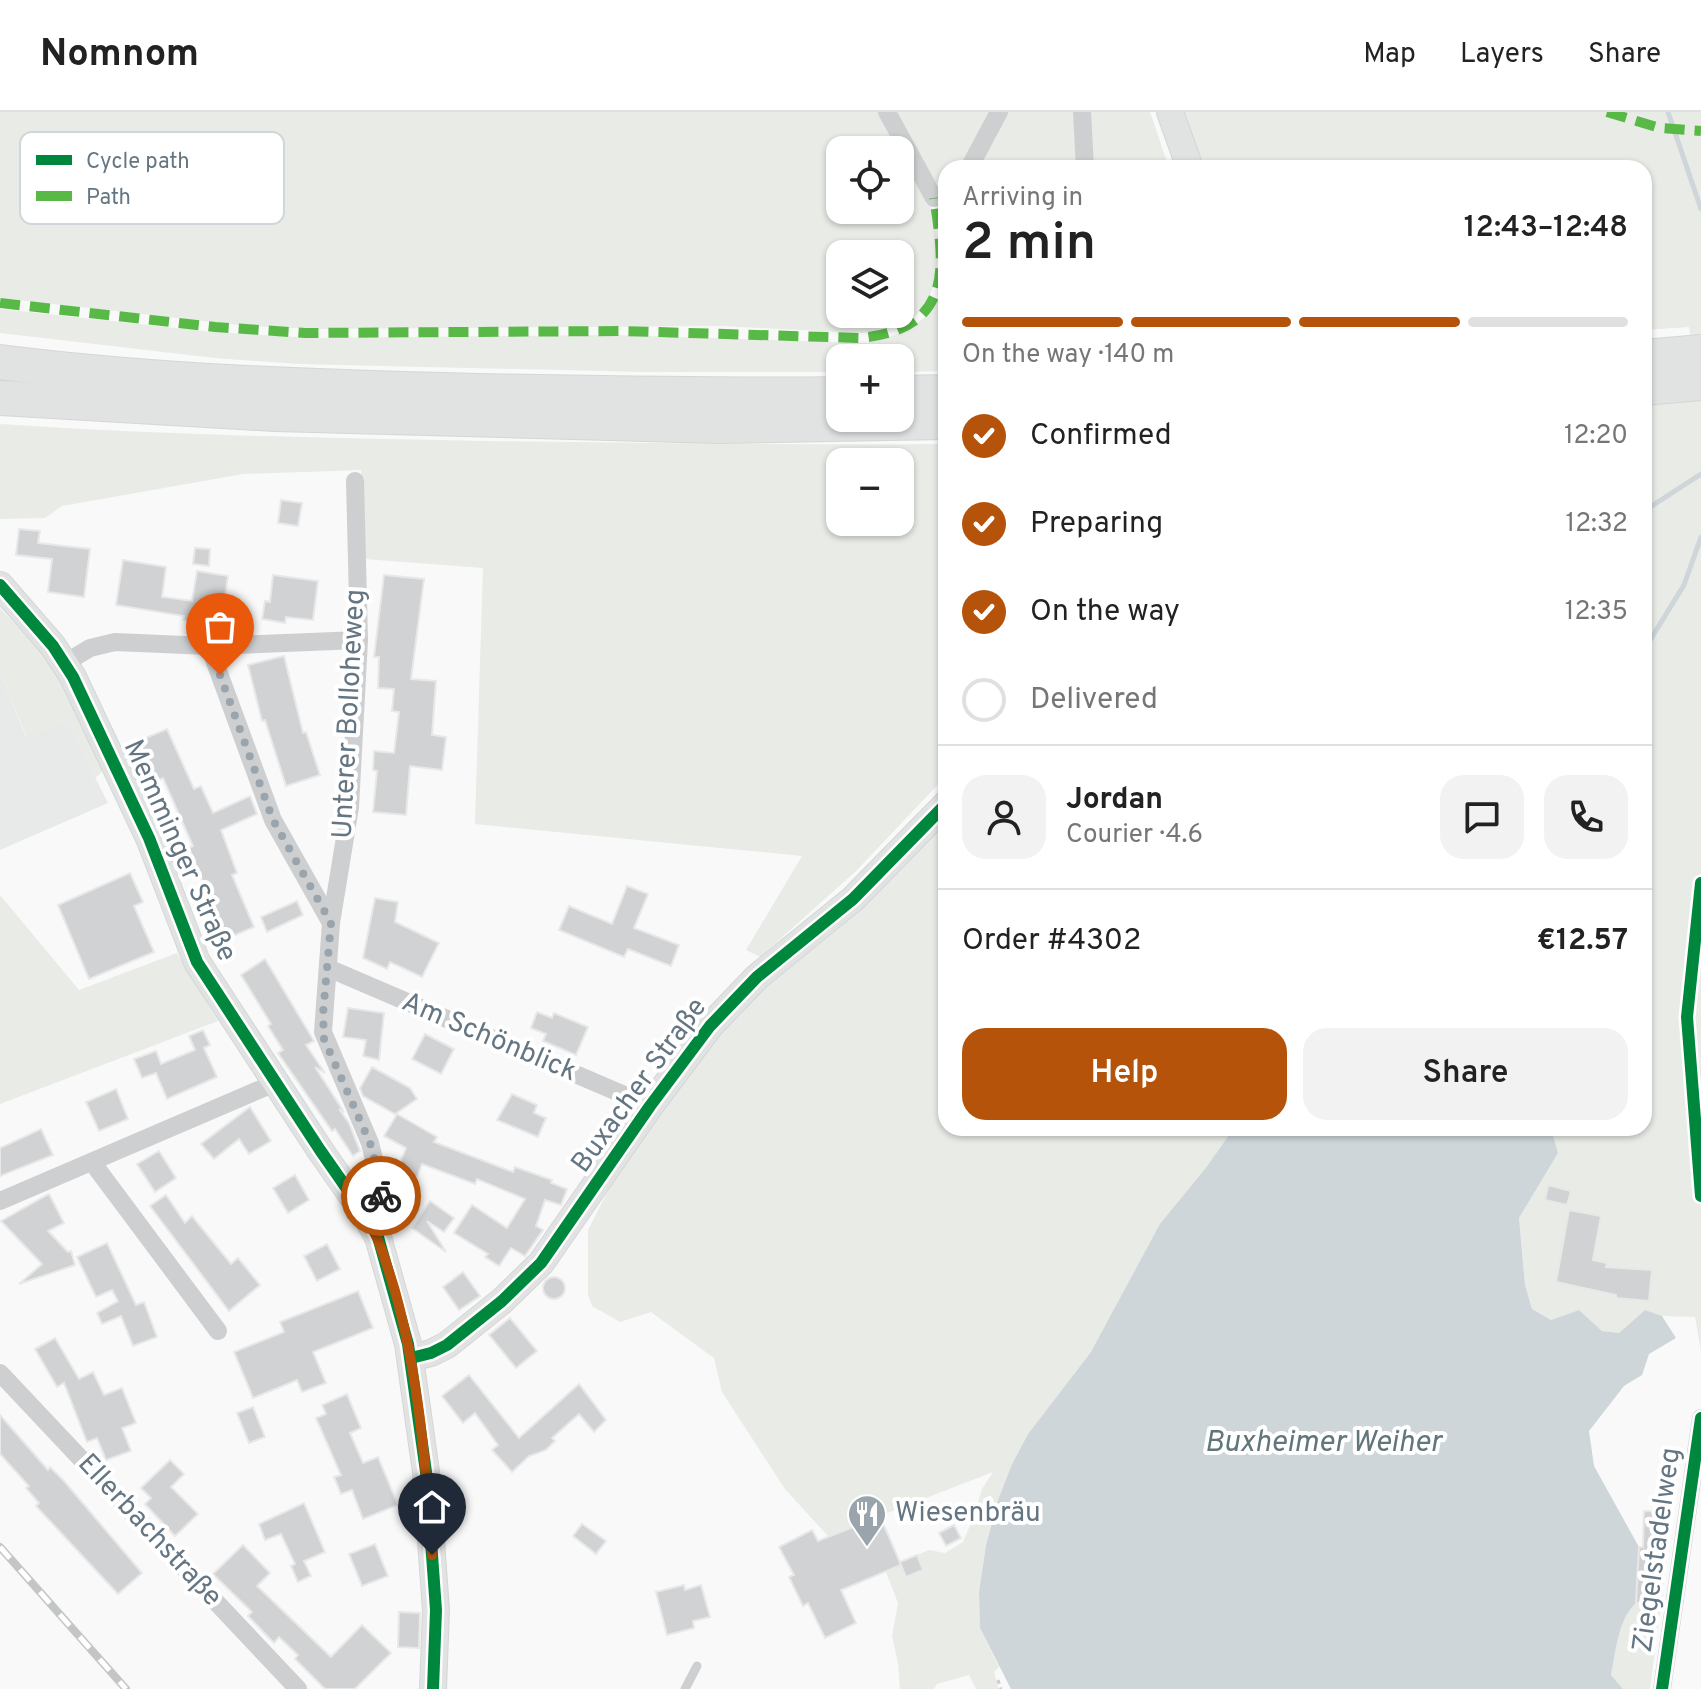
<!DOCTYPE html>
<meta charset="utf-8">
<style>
:root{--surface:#fff;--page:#f2f2f2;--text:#222;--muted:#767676;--line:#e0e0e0;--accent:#b45309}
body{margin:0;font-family:Overpass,sans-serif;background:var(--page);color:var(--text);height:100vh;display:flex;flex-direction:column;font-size:30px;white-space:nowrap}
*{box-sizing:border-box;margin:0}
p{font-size:26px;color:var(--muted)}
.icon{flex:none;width:44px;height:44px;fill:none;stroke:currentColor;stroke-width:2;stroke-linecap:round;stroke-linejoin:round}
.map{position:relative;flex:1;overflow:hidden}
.panel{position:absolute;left:938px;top:48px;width:714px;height:976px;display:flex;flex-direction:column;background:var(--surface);border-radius:24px;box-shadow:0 2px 6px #0004}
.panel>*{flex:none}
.buttons{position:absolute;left:826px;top:24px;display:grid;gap:16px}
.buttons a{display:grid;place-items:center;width:88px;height:88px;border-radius:16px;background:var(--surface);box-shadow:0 2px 6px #0004;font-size:40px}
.pin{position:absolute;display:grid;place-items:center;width:68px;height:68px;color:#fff;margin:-82px -34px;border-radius:50% 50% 50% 0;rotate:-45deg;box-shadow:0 0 8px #0007}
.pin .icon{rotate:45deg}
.courier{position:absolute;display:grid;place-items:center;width:80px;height:80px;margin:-40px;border:6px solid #b45309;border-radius:50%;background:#fff;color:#222;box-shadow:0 2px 10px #0007}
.summary em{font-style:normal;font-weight:600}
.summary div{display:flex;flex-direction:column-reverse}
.summary{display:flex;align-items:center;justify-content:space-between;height:136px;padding:0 24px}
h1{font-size:52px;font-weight:600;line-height:60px}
.bar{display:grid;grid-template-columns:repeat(4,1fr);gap:12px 8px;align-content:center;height:96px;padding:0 24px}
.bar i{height:10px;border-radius:6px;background:var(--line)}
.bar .selected{background:var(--accent)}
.bar p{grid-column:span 4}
.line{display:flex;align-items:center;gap:20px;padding:0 24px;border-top:2px solid var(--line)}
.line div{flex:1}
.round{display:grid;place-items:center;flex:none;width:84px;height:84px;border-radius:24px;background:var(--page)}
ol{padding:0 24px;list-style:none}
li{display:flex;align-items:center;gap:24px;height:88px}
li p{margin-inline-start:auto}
li .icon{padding:8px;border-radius:50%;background:var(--accent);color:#fff;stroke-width:4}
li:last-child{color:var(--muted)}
li i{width:44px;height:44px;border:4px solid var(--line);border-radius:50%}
.action{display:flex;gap:16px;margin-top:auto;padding:16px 24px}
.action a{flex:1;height:92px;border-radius:24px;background:var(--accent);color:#fff;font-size:32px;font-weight:600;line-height:92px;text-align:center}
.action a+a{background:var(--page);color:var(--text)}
header{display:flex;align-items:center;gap:48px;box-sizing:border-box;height:112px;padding:0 40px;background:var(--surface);border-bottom:2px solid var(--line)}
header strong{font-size:38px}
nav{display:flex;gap:44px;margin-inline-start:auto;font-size:28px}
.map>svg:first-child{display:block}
.built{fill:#e8e9e9}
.green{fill:#e8ebe6;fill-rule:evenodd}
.water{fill:#ced6d9}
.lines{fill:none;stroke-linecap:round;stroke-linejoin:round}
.stream{stroke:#ced6d9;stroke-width:5}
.building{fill:#d0d2d3;stroke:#e8e8e8;stroke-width:2}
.secondary-casing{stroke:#d5d6d7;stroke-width:28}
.highway-casing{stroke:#d5d6d6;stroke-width:36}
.path{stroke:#cbcccd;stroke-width:3;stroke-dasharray:4 4;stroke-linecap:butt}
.lane{stroke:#cecfd0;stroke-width:9}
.street{stroke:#cecfd0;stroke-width:18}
.secondary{stroke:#e1e2e2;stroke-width:26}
.highway{stroke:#e1e2e2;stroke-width:34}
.rail-casing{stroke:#c3c5c6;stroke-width:8}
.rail{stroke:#fff;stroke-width:5;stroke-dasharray:15;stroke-linecap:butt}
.quiet{stroke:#58b947;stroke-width:10;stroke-dasharray:20 10;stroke-linecap:butt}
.cycleway-casing{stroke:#fff;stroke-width:17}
.cycleway{stroke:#00873e;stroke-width:12}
.done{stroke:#99a4ac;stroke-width:8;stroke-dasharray:0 14.4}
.route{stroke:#b45309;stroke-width:10}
.labels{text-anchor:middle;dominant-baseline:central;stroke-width:8;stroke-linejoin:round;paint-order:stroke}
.street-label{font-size:28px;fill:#657683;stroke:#fff}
.poi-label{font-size:28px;fill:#657683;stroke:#fff;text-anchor:start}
.water-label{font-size:30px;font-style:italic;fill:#60757c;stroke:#fff}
.key{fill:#fff;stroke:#d1d6da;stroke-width:2}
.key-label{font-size:22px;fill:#657683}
</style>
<header>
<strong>Nomnom</strong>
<nav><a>Map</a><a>Layers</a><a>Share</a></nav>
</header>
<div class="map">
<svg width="1701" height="1577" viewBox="0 0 1701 1577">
<rect width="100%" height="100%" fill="#f9f9f9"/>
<polygon class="built" points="0,560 26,625 67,610 108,691 0,738"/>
<g class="green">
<path d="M 0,0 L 882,0 C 897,28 918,57 928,87 C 941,124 946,183 910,208 C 897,216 878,218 862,221 L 721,214 L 316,217 L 248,214 L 0,186 ZM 840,38 L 900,38 L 900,98 L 840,98 ZM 840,142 L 900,142 L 900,202 L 840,202 Z"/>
<polygon points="891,0 994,0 964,56 946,56 946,72 933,71"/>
<polygon points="1004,0 1076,0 1079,56 975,56"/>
<polygon points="1087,0 1150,0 1169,56 1090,56"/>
<polygon points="1182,0 1701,0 1701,1239 1695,1205 1662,1204 1645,1198 1619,1221 1602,1219 1579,1198 1551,1208 1532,1197 1525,1173 1519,1106 1558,1041 1551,1016 1644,1016 1644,289 1699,285 1689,215 1644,218 1644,56 1200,56"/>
<path d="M 946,158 L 946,259 L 900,260 L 900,246 L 840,246 L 840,260 L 644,260 L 298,252 L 215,246 L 0,221 L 0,197 L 213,220 L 312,226 L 613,223 L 867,231 C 895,226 928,212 940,184 C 943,176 944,166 946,158 Z"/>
<path d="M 0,312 C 162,323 323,326 485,329 C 639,331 792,333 946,332 L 946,664 L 856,759 L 760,845 L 746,838 L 802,744 L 475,712 L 483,456 L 365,447 L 361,358 L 243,362 L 62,394 L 45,406 L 0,407 ZM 840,350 L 900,350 L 900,410 L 840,410 Z"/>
<polygon points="0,496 53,553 105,652 101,661 95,666 67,611 27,626 0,560"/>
<polygon points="946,707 946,1016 1234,1016 1205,1057 1091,1240 1028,1322 1012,1352 998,1388 986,1432 979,1480 980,1516 999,1555 994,1560 999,1577 976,1577 969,1563 937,1572 934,1577 900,1577 898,1551 892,1524 898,1491 886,1460 901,1453 907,1465 922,1458 917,1443 929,1438 945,1441 963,1430 974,1404 982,1377 993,1360 828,1424 785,1377 722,1280 714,1246 651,1200 620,1210 592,1194 588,1183 588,1118 615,1065 677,970 749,888 841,815"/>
<polygon points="0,783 79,878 177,841 218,909 0,992"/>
<path d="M 1636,1491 L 1643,1491 L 1643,1498 L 1660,1500 L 1650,1577 L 1623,1577 L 1611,1563 C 1616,1540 1618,1507 1636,1491 Z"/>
</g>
<path class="water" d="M 1234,1016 L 1551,1016 L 1558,1041 L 1519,1106 L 1525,1173 L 1532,1197 L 1551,1208 L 1579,1198 L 1602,1219 L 1619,1221 L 1645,1198 L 1662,1204 L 1676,1226 L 1649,1242 L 1642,1263 L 1624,1274 L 1589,1319 L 1594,1354 L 1639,1435 L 1636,1491 C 1618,1507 1616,1540 1611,1563 L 1623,1577 L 1011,1577 L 980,1516 L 979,1480 L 986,1433 L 998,1388 L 1012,1352 L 1028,1322 L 1091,1240 L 1160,1112 L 1205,1057 Z"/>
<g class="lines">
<g class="stream">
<polyline points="1668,0 1701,97"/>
<polyline points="1644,399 1701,362"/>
<polyline points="1644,538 1684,473 1701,425"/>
</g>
</g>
<g class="building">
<polygon points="281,388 302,391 298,414 278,411"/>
<polygon points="19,417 40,419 38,431 90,437 84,485 48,480 52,447 16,443"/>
<polygon points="195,436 210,437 209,454 193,452"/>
<polygon points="123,448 166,455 162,485 192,489 197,459 228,464 222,504 203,501 202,511 183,508 184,504 116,493"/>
<polygon points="273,463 318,469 313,508 286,505 285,511 262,507 265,489 270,490"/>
<polygon points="384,463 424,467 411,567 436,569 432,623 446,625 442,658 410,654 406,703 373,700 377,659 373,658 374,639 394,641 399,600 392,599 394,577 378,576 379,545 374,545"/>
<polygon points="284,544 303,621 306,620 320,663 286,674 265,608 262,609 248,553"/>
<polygon points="167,617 194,677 201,674 213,701 250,684 257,702 221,718 237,761 232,763 254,815 226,827 189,736 193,734 163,666 154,670 136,630"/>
<polygon points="130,761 143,790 134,794 154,840 89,867 58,793"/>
<polygon points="627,774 648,782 634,816 679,833 671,854 628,837 624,845 559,818 569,794 612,812"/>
<polygon points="375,786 398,790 395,810 439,831 422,865 390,850 387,857 363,846"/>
<polygon points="297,789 303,803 267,820 261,805"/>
<polygon points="265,847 314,929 306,933 325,961 315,955 344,1000 339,997 349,1011 360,1039 353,1044 335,1017 332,1019 278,941 283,938 268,914 271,912 241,863"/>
<polygon points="348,896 384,901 379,948 363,944 366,928 343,925"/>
<polygon points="537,900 552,906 554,901 588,915 576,943 543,929 546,922 531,916"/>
<polygon points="203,918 210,933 204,936 217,965 167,987 156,961 142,966 134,947 156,939 161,952 195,938 189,924"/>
<polygon points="425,922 454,937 441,962 412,947"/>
<polygon points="372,955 410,976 417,987 395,1002 363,984 360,976"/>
<polygon points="116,977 128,1007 99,1019 86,990"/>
<polygon points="512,982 537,993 534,1001 546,1006 538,1025 497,1008"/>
<polygon points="250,995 271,1029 249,1042 239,1027 214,1047 201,1032"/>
<polygon points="397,1002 437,1025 434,1030 513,1060 515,1055 552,1068 551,1071 567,1077 561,1093 545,1088 536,1114 543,1118 525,1144 511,1136 499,1154 485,1145 488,1142 454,1121 472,1093 507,1116 525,1087 477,1067 475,1072 422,1052 415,1070 395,1063 406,1036 384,1024"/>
<polygon points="41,1017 53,1043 0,1064 0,1036"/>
<polygon points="159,1039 176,1066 155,1080 137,1052"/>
<polygon points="295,1063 309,1088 288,1101 273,1076"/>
<polygon points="1548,1073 1571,1079 1567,1093 1545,1088"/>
<polygon points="49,1082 64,1111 48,1119 68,1140 71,1139 75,1153 19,1172 42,1152 1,1109"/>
<polygon points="166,1083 185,1111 192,1104 231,1152 238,1146 260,1173 229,1199 150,1094"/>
<polygon points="430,1089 454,1106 444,1120 427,1109 446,1140 412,1116"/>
<polygon points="1569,1098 1601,1104 1593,1148 1607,1151 1606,1155 1652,1158 1649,1189 1616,1186 1616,1183 1556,1170"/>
<polygon points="107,1131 136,1193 144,1190 157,1225 133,1234 121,1204 102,1212 97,1201 118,1189 112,1178 96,1185 77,1145"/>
<polygon points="327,1132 340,1157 317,1169 304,1144"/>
<polygon points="463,1160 480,1184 459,1198 443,1175"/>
<circle cx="554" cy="1176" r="11"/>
<polygon points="358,1179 373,1216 313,1240 326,1271 302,1280 297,1268 253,1286 234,1240 284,1220 280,1210"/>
<polygon points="510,1206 537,1239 516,1256 489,1223"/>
<polygon points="55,1226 79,1267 93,1260 104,1283 122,1276 136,1311 122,1316 131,1339 106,1348 97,1326 87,1330 64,1271 57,1275 35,1237"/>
<polygon points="469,1263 519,1326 579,1272 606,1308 594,1320 579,1302 552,1326 555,1329 546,1338 529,1344 512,1360 492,1338 498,1333 475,1301 463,1311 442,1284"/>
<polygon points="347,1282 361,1316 350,1321 363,1351 378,1345 398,1393 363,1407 352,1378 341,1382 334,1365 341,1363 316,1306 326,1302 322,1293"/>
<polygon points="253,1295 265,1325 249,1331 237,1301"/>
<polygon points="0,1303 48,1358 50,1355 64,1369 142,1461 118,1482 36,1394 39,1391 26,1376 29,1374 0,1342"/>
<polygon points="170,1348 184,1362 171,1375 198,1402 175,1424 145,1392 151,1386 141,1376"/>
<polygon points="874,1390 901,1453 841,1478 856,1511 825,1526 808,1491 803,1494 789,1465 794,1463 779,1435 812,1418 818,1429 858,1413 852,1400"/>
<polygon points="304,1391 325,1440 304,1449 311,1464 298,1470 291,1454 295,1452 281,1422 265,1428 259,1412"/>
<polygon points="1644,1399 1670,1400 1660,1500 1643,1498 1643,1491 1636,1491 1639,1435 1643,1435"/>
<polygon points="582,1412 606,1429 596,1442 573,1424"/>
<polygon points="954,1413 961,1426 946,1434 939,1421"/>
<polygon points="375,1432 388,1464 362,1474 349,1442"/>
<polygon points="243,1433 270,1461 257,1474 331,1545 362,1513 391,1541 355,1577 325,1577 295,1547 298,1543 279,1525 274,1531 248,1504 252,1500 213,1462"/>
<polygon points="917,1443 923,1458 906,1465 900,1450"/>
<polygon points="684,1473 685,1478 701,1473 710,1505 693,1509 694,1516 667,1523 656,1480"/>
<polygon points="399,1500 420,1501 419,1536 398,1535"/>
</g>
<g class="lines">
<defs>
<g id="secondary">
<polyline points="1170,0 1190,56"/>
<polyline points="0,473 53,534 73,565 149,726 197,850 320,1038 366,1104 378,1125 408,1232 426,1360 436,1498 433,1577"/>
<polyline points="411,1246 431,1241 447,1233 502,1189 541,1151 650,994 710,914 757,865 853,787 946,692"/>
</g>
<g id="highway">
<polyline points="1644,245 1701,240"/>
<path d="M 0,250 C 158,270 318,275 477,279 C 598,281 719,284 840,282"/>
<polyline points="1644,276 1701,271"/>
<polyline points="900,281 946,280"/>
<polyline points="0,286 275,302 718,314 946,310"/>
</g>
</defs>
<use href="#secondary" class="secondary-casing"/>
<use href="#highway" class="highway-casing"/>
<polyline class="path" points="998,1568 1001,1577"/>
<polyline class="lane" points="685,1577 697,1554"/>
<g class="street">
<polyline points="887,0 934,86 946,81"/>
<polyline points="1082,0 1085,56"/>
<polyline points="969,56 999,0"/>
<polyline points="355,369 359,528 350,695 331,811 323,920 370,1031 381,1076 381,1091 366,1104"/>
<polyline points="209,534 273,708 331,811"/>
<polyline points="65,551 90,536 115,530 209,534 359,528"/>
<polyline points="328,856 650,994"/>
<polyline points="92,1050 218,1219"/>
<polyline points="0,1089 275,971"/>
<polyline points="0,1261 298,1577"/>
<polyline points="1662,1577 1701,1306"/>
</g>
<use href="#secondary" class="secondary"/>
<use href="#highway" class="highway"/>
<defs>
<polyline id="rail" points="0,1435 126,1577"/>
</defs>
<use href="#rail" class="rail-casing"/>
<use href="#rail" class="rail"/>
<g class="quiet">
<polyline points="1607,0 1660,16 1701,19"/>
<path d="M 0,191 L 215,215 L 305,221 L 622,219 L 860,226 C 952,217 946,158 934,86"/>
</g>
<defs>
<g id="cycleway">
<polyline points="0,473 53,534 73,565 149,726 197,850 320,1038 366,1104 378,1125 408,1232 426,1360 436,1498 433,1577"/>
<polyline points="1701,771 1687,905 1701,1084"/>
<polyline points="411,1246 431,1241 447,1233 502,1189 541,1151 650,994 710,914 757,865 853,787 946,692"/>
<polyline points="1662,1577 1701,1306"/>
</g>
</defs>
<use href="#cycleway" class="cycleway-casing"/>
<use href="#cycleway" class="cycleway"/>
</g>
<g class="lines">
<polyline class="done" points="220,563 273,708 331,811 323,902 324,927 370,1031 377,1056 381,1084"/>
<path class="route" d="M 381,1084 L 378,1095 L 366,1104 C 380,1128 387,1153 395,1179 C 419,1265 426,1354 432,1443"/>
</g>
<defs>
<symbol id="restaurant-pin" viewBox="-11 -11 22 30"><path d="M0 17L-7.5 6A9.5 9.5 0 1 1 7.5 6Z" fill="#99a4ac" stroke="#fff"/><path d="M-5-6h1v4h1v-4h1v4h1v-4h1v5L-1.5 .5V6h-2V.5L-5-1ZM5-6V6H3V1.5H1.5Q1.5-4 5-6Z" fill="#fff"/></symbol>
</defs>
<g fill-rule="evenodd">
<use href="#restaurant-pin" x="845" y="1380" width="44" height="60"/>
</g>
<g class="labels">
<g class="street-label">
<text transform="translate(350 602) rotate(-87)">Unterer Bolloheweg</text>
<text transform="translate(179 739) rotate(66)">Memminger Straße</text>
<text transform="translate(489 926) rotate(23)">Am Schönblick</text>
<text transform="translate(640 974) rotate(-54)">Buxacher Straße</text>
<text transform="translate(149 1419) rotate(47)">Ellerbachstraße</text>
<text transform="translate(1658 1438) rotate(-82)">Ziegelstadelweg</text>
</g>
<g class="poi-label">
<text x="895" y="1402">Wiesenbräu</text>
</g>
<g class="water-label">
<text x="1323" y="1331">Buxheimer Weiher</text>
</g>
</g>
<rect x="20" y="20" width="264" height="92" rx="12" class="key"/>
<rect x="36" y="43" width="36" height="10" fill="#00873e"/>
<rect x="36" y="79" width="36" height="10" fill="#58b947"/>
<g class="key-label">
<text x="86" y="56">Cycle path</text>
<text x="86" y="92">Path</text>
</g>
</svg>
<div class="buttons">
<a><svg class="icon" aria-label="locate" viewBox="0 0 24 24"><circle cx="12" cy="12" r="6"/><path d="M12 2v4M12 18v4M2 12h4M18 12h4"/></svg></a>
<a><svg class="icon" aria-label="layers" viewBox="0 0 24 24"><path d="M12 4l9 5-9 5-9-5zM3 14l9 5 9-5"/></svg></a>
<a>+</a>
<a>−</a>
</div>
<div class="pin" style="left:220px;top:563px;background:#ea580c"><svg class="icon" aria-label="bag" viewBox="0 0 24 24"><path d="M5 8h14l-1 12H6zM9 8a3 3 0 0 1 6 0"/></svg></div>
<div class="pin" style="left:432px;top:1443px;background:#1f2937"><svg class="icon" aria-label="home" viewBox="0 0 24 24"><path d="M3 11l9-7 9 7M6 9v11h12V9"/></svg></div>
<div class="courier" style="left:381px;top:1084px"><svg class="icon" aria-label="bike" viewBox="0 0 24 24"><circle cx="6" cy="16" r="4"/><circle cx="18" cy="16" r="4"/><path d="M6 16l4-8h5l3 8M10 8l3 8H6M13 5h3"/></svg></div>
<section class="panel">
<div class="summary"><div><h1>2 min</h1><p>Arriving in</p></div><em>12:43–12:48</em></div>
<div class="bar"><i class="selected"></i><i class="selected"></i><i class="selected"></i><i></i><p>On the way · 140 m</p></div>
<ol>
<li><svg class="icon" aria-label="check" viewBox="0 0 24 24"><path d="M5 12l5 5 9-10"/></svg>Confirmed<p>12:20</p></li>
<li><svg class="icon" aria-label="check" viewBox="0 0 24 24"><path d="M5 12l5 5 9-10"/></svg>Preparing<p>12:32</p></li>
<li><svg class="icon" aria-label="check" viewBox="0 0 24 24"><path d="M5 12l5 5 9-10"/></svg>On the way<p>12:35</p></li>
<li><i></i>Delivered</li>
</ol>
<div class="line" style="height:144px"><a class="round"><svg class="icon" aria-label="person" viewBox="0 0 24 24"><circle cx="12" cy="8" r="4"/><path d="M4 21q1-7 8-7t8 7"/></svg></a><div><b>Jordan</b><p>Courier · 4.6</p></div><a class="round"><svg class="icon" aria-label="chat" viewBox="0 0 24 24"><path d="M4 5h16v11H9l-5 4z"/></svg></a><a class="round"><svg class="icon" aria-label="phone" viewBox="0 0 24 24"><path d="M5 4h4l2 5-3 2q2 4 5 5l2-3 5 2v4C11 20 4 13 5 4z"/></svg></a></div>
<div class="line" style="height:104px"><div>Order #4302</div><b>€12.57</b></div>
<div class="action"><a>Help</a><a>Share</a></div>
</section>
</div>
